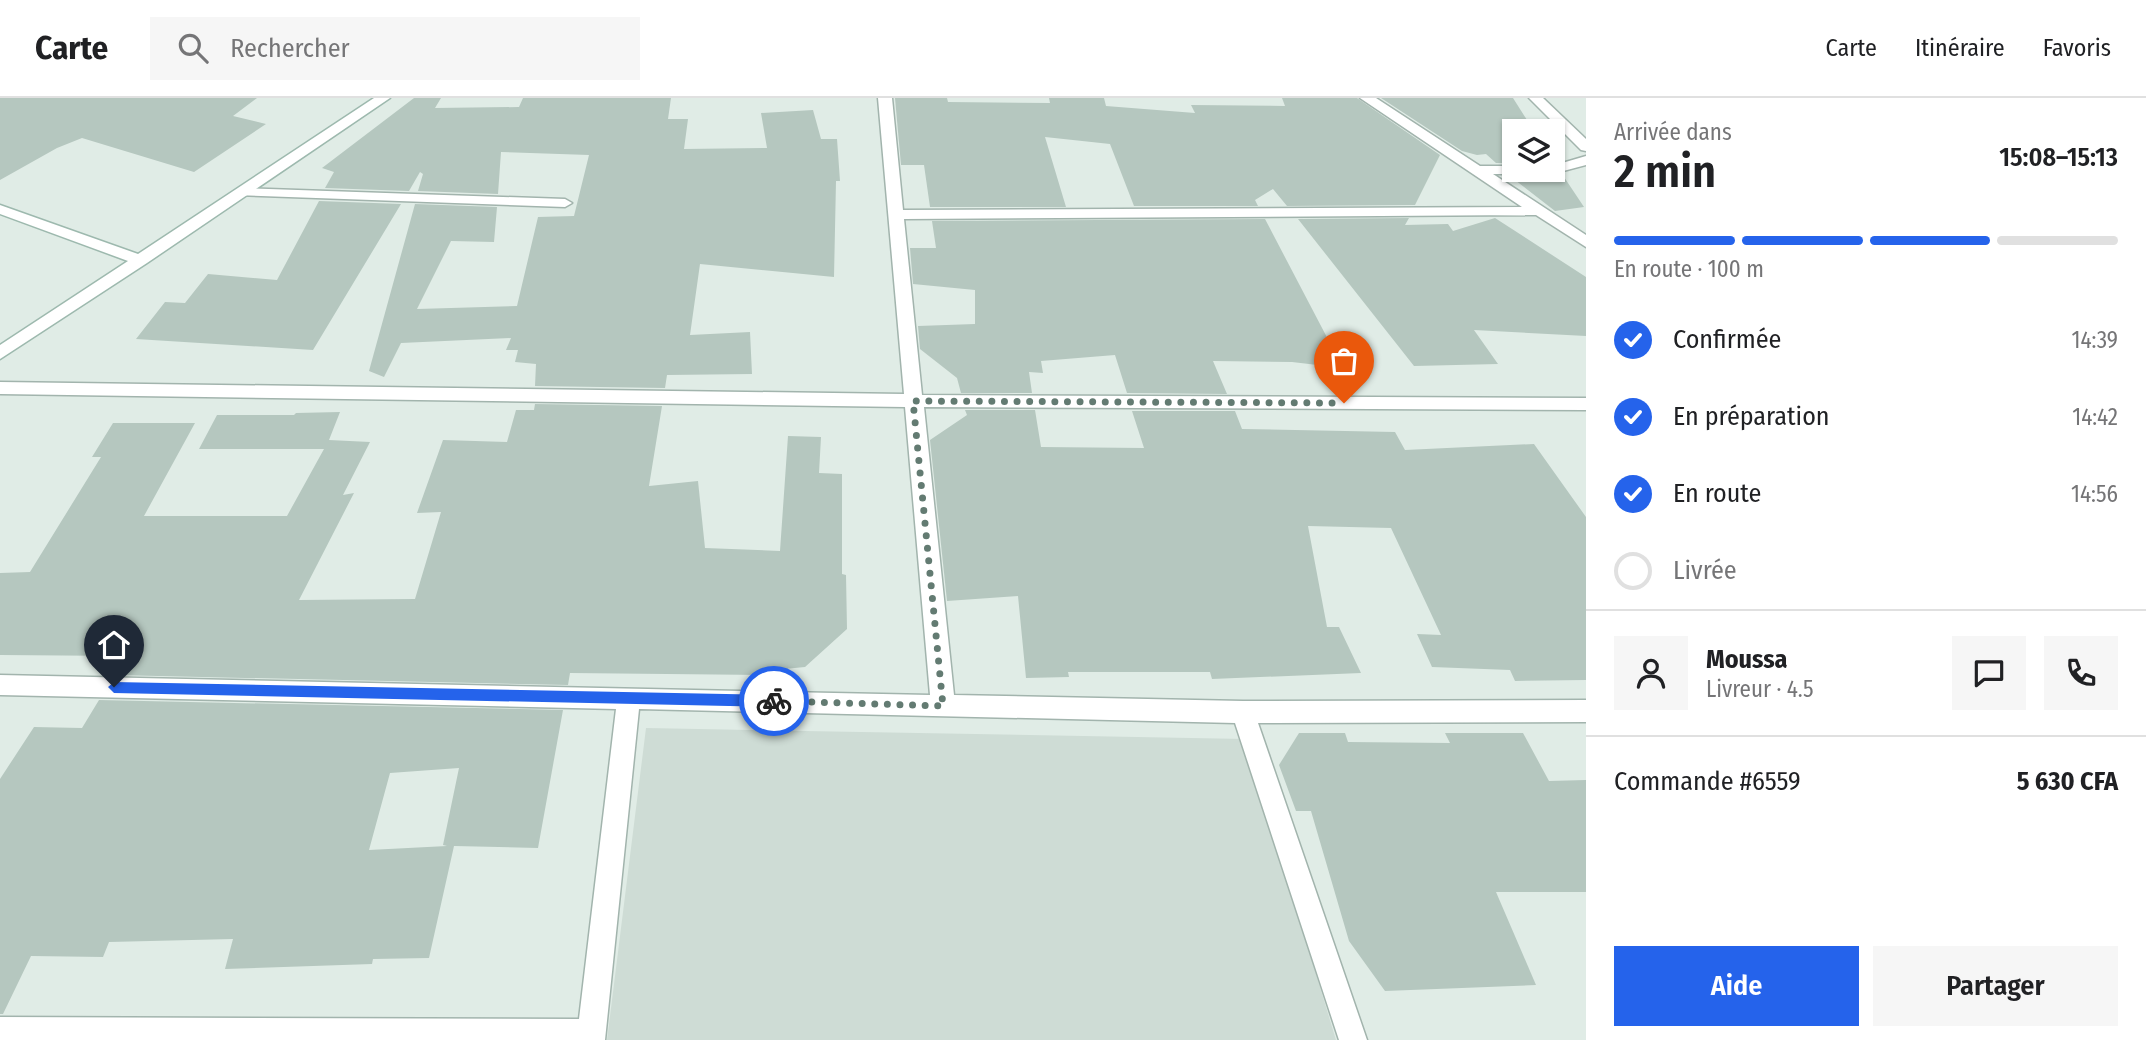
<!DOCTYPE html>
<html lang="fr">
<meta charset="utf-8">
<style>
:root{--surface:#fff;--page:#f6f6f6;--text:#202124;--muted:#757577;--line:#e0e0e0;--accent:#2563eb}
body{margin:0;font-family:"Fira Sans Condensed",sans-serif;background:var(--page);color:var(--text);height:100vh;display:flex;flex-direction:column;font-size:26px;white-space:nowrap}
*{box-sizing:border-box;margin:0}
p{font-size:23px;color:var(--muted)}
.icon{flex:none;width:38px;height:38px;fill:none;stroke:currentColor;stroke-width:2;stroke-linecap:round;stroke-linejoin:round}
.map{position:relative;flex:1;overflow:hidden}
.side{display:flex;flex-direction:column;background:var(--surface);width:560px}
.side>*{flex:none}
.tools{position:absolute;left:1502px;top:21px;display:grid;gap:14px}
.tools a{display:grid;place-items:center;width:63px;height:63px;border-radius:0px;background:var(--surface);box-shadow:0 2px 5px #0004;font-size:35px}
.pin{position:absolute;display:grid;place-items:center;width:60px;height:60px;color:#fff;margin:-72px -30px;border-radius:50% 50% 50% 0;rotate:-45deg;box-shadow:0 0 7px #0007}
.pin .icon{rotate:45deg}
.courier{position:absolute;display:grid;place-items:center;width:70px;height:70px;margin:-35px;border:5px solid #2563eb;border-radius:50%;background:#fff;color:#222;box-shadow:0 2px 9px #0007}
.overview em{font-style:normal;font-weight:600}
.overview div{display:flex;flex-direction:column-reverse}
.overview{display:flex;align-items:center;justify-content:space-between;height:119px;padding:0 28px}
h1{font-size:46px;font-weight:600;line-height:52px}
.bar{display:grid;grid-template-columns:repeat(4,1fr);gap:10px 7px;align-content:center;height:84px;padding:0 28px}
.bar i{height:9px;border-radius:5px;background:var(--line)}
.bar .on{background:var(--accent)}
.bar p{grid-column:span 4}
.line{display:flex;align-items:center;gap:18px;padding:0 28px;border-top:2px solid var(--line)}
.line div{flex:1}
.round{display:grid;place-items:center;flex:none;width:74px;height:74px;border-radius:0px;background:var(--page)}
ol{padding:0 28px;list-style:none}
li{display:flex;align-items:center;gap:21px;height:77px}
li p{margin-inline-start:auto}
li .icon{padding:7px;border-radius:50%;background:var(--accent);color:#fff;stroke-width:4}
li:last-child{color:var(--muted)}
li i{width:38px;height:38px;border:4px solid var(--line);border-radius:50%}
.primary-button{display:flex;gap:14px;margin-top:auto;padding:14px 28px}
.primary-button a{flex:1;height:80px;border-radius:0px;background:var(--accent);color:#fff;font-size:28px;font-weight:600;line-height:80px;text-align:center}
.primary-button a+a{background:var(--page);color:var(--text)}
header{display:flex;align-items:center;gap:42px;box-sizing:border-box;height:98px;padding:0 35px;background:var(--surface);border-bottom:2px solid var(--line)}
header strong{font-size:33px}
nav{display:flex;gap:38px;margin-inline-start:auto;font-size:24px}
.search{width:490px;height:63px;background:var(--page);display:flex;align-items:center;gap:18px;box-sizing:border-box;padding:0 24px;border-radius:0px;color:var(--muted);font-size:26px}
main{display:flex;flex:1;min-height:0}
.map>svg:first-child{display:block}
.built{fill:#cedcd5}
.building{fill:#b5c7bf;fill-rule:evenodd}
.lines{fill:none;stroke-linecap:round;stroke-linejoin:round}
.street-casing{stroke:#a2b4ad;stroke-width:3}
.secondary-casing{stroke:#9db9ae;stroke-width:3}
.street{fill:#fff;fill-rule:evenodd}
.secondary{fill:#fff;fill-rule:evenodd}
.route{fill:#2563eb}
.done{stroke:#637b72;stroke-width:7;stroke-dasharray:0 12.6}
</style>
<header>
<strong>Carte</strong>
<div class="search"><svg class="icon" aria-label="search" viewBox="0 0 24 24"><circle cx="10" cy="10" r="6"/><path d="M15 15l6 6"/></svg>Rechercher</div>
<nav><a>Carte</a><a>Itinéraire</a><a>Favoris</a></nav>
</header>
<main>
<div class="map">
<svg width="1586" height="942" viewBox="0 0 1586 942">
<rect width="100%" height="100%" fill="#e0ece6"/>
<polygon class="built" points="646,630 1245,641 1336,942 607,942"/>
<g class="building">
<polygon points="0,0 257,0 233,18 266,26 194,74 82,40 57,50 0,82"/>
<polygon points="414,0 441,0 435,10 519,9 523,0 671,0 668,21 688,21 684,51 767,50 761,15 813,12 821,41 837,41 840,83 836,83 834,179 700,166 690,237 750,234 752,276 667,277 665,290 535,288 536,266 515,264 518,252 506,252 511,240 401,245 384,279 369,273 415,106 497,109 494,144 451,143 417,211 517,208 538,119 574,118 589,57 501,54 498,96 418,93 423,76 420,74 409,93 325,90 334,74 322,70"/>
<polygon points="895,0 947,0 948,4 1050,5 1049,0 1104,0 1106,8 1195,15 1191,7 1285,8 1282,0 1357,0 1440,57 1415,107 1287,108 1273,91 1255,102 1258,108 1134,108 1110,46 1045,39 1066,109 930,109 924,67 901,67"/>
<polygon points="1381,0 1513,0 1534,33 1514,33 1514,65 1496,65 1486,56 1477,57 1462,53"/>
<polygon points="1562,76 1584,109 1555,113 1511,79 1552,79"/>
<polygon points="319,103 401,106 313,252 136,241 165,204 185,205 208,176 277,182"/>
<polygon points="1409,120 1405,127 1448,126 1453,133 1495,120 1586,179 1586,238 1474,232 1498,266 1414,268 1298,121"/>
<polygon points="1265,121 1343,270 1292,264 1213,263 1227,296 1127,295 1115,257 1041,263 1043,275 1029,274 1032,295 961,295 957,280 920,251 918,228 975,226 975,192 913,186 910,150 936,150 932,123"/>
<polygon points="535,306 662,308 649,388 698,383 705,450 780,453 788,338 821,339 819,375 842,376 842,476 846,477 847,531 805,569 774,572 774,577 570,575 568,587 114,577 125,558 0,557 0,475 30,474 101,359 92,359 113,325 195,325 144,418 287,418 324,351 199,351 217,317 294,317 296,315 340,314 329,342 370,344 343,397 354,395 299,502 415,501 441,414 417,415 443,342 507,344 516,312 534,312"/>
<polygon points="965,312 1035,312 1041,349 1144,350 1132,313 1235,313 1242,331 1395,334 1405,352 1534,346 1586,419 1586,582 1515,583 1510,572 1432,569 1417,536 1441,537 1391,430 1308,428 1327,529 1339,529 1361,575 1212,581 1210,574 1068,574 1069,579 1026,580 1018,498 947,503 930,342 967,317"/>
<path d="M 99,602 L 563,612 L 538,750 L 454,748 L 429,860 L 373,861 L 372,866 L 225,871 L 233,841 L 109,844 L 103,859 L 31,858 L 3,916 L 0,916 L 0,681 L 34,629 L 82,630 ZM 459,670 L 443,747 L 447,748 L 369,752 L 390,675 Z"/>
<polygon points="1299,635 1345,635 1348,644 1450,645 1445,635 1523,635 1549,683 1586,682 1586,794 1496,794 1536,887 1385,893 1349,843 1311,713 1296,713 1279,667"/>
</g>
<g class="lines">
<defs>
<g id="street">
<polygon points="878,0 892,0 903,112 1522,109 1360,0 1376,0 1480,68 1514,68 1514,72 1552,72 1552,68 1586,58 1586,67 1552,76 1493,76 1586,137 1586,149 1536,117 904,121 922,297 1586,300 1586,312 924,309 954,597 1243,603 1586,602 1586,624 1258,625 1367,942 1339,942 1235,625 639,611 605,942 0,942 0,919 579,921 616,611 0,597 0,577 930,597 905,309 0,296 0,284 904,296"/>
<polygon points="1529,0 1543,0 1586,41 1586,53 1581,52"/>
<polygon points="240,90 565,101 572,105 565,109 235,97 233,94"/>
</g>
<polygon id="secondary" points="374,0 390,0 147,165 0,261 0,247 128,163 0,116 0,107 138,156"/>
</defs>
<use href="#street" class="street-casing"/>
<use href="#secondary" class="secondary-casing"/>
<use href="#street" class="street"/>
<use href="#secondary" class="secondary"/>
</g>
<polygon class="route" points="114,584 774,597 780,603 774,609 114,595 108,589"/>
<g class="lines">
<polyline class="done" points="774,603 943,608 913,303 1344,305"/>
</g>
</svg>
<div class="tools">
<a><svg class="icon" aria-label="layers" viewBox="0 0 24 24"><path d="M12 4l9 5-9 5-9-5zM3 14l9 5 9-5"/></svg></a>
</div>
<div class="pin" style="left:1344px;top:305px;background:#ea580c"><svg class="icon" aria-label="bag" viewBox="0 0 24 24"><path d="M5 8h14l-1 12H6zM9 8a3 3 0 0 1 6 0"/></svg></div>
<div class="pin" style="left:114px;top:589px;background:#1f2937"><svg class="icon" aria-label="home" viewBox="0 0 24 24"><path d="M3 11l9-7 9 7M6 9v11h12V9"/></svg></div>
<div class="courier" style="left:774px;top:603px"><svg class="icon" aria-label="bike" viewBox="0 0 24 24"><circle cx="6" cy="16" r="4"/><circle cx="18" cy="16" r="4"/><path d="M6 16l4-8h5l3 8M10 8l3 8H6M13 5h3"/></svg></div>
</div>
<section class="side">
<div class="overview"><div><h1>2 min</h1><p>Arrivée dans</p></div><em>15:08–15:13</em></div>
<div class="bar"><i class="on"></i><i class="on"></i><i class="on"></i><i></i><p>En route · 100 m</p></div>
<ol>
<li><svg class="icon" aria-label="check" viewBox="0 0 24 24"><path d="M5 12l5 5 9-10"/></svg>Confirmée<p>14:39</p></li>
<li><svg class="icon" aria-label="check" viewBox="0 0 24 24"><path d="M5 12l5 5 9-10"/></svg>En préparation<p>14:42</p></li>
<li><svg class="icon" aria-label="check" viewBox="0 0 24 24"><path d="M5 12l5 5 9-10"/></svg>En route<p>14:56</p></li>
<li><i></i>Livrée</li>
</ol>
<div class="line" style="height:126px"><a class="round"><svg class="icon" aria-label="person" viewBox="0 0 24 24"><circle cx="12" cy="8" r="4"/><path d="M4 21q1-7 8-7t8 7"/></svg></a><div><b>Moussa</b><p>Livreur · 4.5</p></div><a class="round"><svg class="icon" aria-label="chat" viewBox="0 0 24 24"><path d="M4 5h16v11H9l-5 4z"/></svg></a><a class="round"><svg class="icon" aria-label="phone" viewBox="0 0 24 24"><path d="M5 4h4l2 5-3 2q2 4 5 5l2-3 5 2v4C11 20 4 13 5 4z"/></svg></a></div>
<div class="line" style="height:91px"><div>Commande #6559</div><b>5 630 CFA</b></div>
<div class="primary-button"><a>Aide</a><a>Partager</a></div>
</section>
</main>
